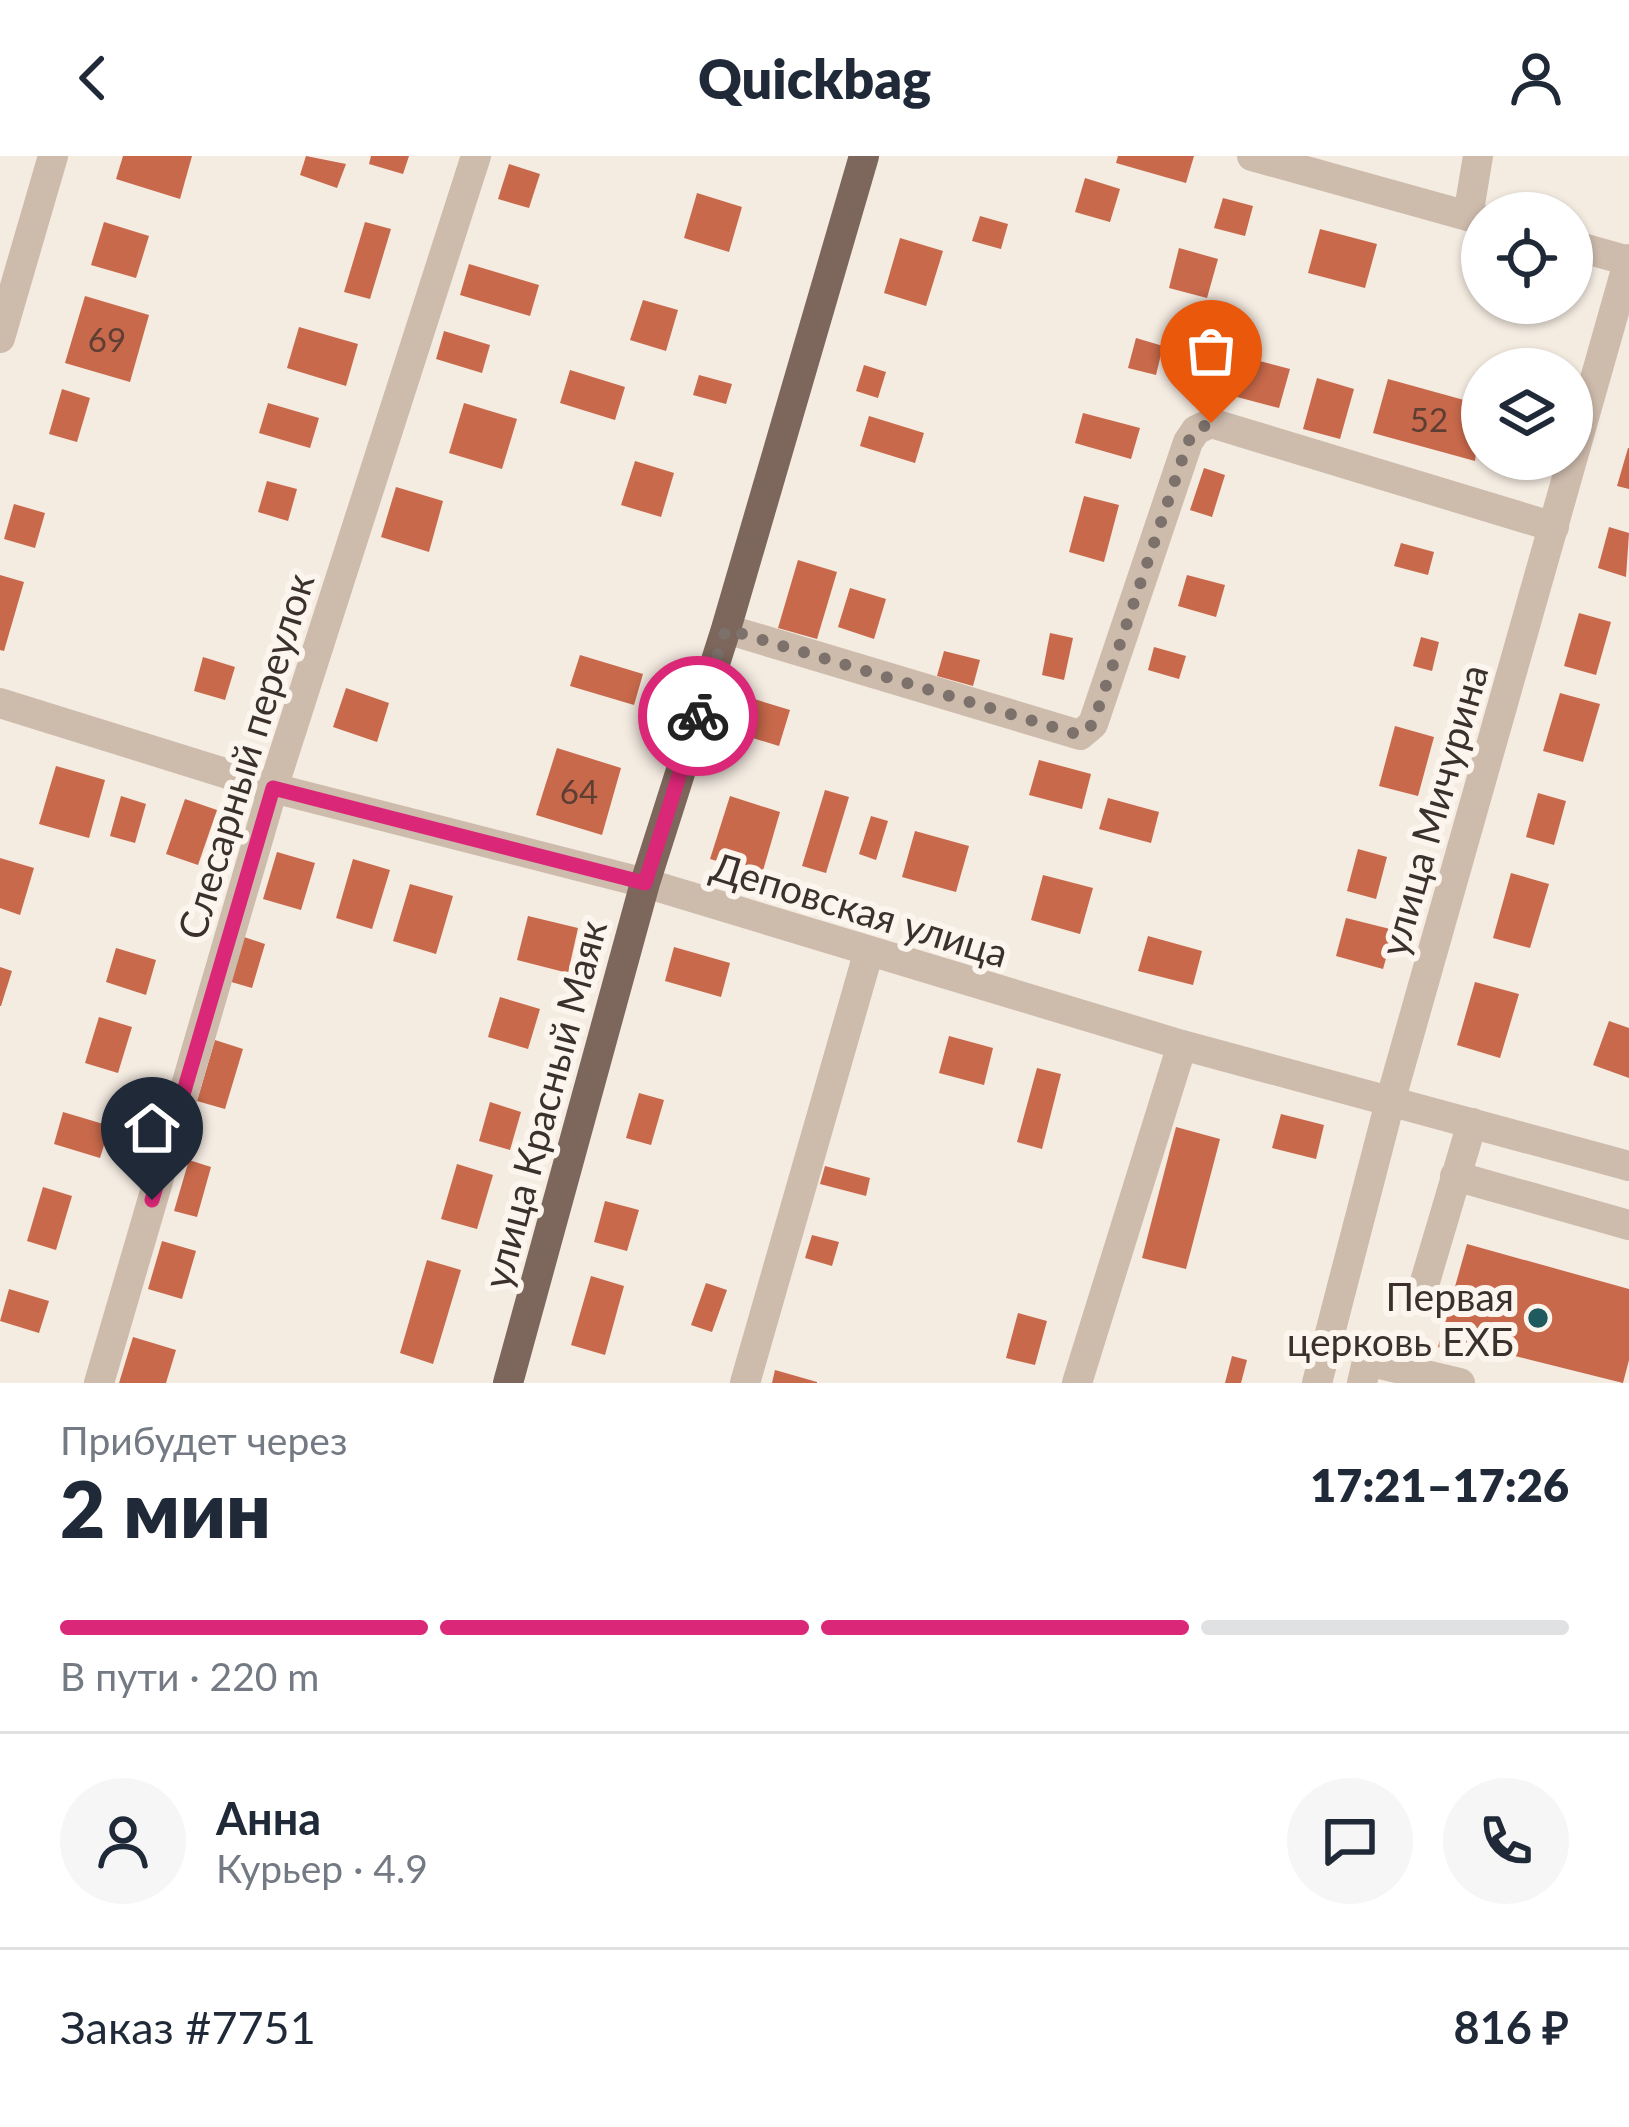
<!DOCTYPE html>
<html lang="ru">
<meta charset="utf-8">
<style>
:root{--surface:#fff;--page:#f6f6f7;--text:#1f2937;--muted:#747a83;--line:#e0e1e3;--accent:#db2777}
body{margin:0;font-family:Lato,sans-serif;background:var(--page);color:var(--text);height:100vh;display:flex;flex-direction:column;font-size:45px;white-space:nowrap}
*{box-sizing:border-box;margin:0}
p{font-size:39px;color:var(--muted)}
.icon{flex:none;width:66px;height:66px;fill:none;stroke:currentColor;stroke-width:2;stroke-linecap:round;stroke-linejoin:round}
.map{position:relative;height:1227px;overflow:hidden}
.sheet{display:flex;flex-direction:column;background:var(--surface);flex:1}
.sheet>*{flex:none}
.controls{position:absolute;left:1461px;top:36px;display:grid;gap:24px}
.controls a{display:grid;place-items:center;width:132px;height:132px;border-radius:50%;background:var(--surface);box-shadow:0 3px 9px #0004;font-size:60px}
.pin{position:absolute;display:grid;place-items:center;width:102px;height:102px;color:#fff;margin:-123px -51px;border-radius:50% 50% 50% 0;rotate:-45deg;box-shadow:0 0 12px #0007}
.pin .icon{rotate:45deg}
.courier{position:absolute;display:grid;place-items:center;width:120px;height:120px;margin:-60px;border:9px solid #db2777;border-radius:50%;background:#fff;color:#222;box-shadow:0 3px 15px #0007}
.head em{font-style:normal;font-weight:800}
.head div{display:flex;flex-direction:column-reverse}
.head{display:flex;align-items:center;justify-content:space-between;height:204px;padding:0 60px}
h1{font-size:78px;font-weight:800;line-height:90px}
.bar{display:grid;grid-template-columns:repeat(4,1fr);gap:18px 12px;align-content:center;height:144px;padding:0 60px}
.bar i{height:15px;border-radius:9px;background:var(--line)}
.bar .active{background:var(--accent)}
.bar p{grid-column:span 4}
.line{display:flex;align-items:center;gap:30px;padding:0 60px;border-top:3px solid var(--line)}
.line div{flex:1}
.round{display:grid;place-items:center;flex:none;width:126px;height:126px;border-radius:63px;background:var(--page)}
header{display:flex;justify-content:space-between;align-items:center;height:156px;padding:0 60px;background:var(--surface);font-size:54px;font-weight:800}
.map>svg:first-child{display:block}
.building{fill:#c8694b}
.lines{fill:none;stroke-linecap:round;stroke-linejoin:round}
.minor{stroke:#cdbbac;stroke-width:30}
.major{stroke:#7d675c;stroke-width:30}
.done{stroke:#7c716b;stroke-width:12;stroke-dasharray:0 21.6}
.route{stroke:#db2777;stroke-width:15}
.poi-dot{fill:#1f5a5e;stroke:#fbf5ee;stroke-width:4.5}
.labels{text-anchor:middle;dominant-baseline:central;stroke-width:12;stroke-linejoin:round;paint-order:stroke}
.number-label{font-size:33px;fill:#5e3e33}
.street-label{font-size:39px;fill:#3b302b;stroke:#fbf5ee}
.poi-label{font-size:39px;fill:#3b302b;stroke:#fbf5ee;text-anchor:end}
</style>
<header><svg class="icon" aria-label="back" viewBox="0 0 24 24"><path d="M15 5l-7 7 7 7"/></svg>Quickbag<svg class="icon" aria-label="person" viewBox="0 0 24 24"><circle cx="12" cy="8" r="4"/><path d="M4 21q1-7 8-7t8 7"/></svg></header>
<div class="map">
<svg width="1629" height="1227" viewBox="0 0 1629 1227">
<rect width="100%" height="100%" fill="#f4ebe1"/>
<g class="building">
<polygon points="123,0 192,0 180,43 116,23"/>
<polygon points="306,0 346,8 337,32 300,19"/>
<polygon points="371,0 409,0 403,18 369,8"/>
<polygon points="1118,0 1194,0 1186,27 1116,7"/>
<polygon points="509,8 540,18 529,52 498,43"/>
<polygon points="1085,22 1120,33 1110,66 1075,56"/>
<polygon points="697,37 742,51 729,96 684,82"/>
<polygon points="1223,42 1253,50 1245,80 1214,72"/>
<polygon points="980,60 1008,68 1001,93 972,85"/>
<polygon points="104,66 149,80 136,122 91,109"/>
<polygon points="365,66 391,73 370,143 344,136"/>
<polygon points="1320,73 1377,88 1365,132 1308,117"/>
<polygon points="900,82 943,95 926,150 884,137"/>
<polygon points="1179,92 1218,103 1207,142 1169,132"/>
<polygon points="469,108 539,129 530,160 460,139"/>
<polygon points="85,140 149,159 130,226 65,207"/>
<polygon points="643,144 678,154 666,195 630,184"/>
<polygon points="299,171 358,188 346,230 287,212"/>
<polygon points="444,175 490,189 482,217 436,203"/>
<polygon points="1136,182 1163,190 1156,219 1128,212"/>
<polygon points="1248,202 1290,213 1279,252 1237,241"/>
<polygon points="864,209 886,216 878,242 856,235"/>
<polygon points="570,214 625,231 615,264 560,247"/>
<polygon points="699,219 732,228 726,248 693,239"/>
<polygon points="1317,222 1354,233 1340,283 1303,273"/>
<polygon points="1388,223 1482,249 1475,305 1373,277"/>
<polygon points="62,233 90,242 77,286 49,278"/>
<polygon points="268,247 319,262 310,292 259,277"/>
<polygon points="464,247 517,263 502,313 449,297"/>
<polygon points="1083,257 1140,272 1131,303 1075,287"/>
<polygon points="869,260 924,277 915,307 860,290"/>
<polygon points="1628,292 1629,292 1629,333 1617,330"/>
<polygon points="635,305 674,317 661,361 621,349"/>
<polygon points="1204,312 1225,319 1212,361 1190,354"/>
<polygon points="267,325 297,333 288,365 258,356"/>
<polygon points="396,331 443,345 429,396 381,381"/>
<polygon points="1084,340 1119,349 1104,406 1069,396"/>
<polygon points="14,348 45,357 35,392 4,383"/>
<polygon points="1609,371 1629,377 1626,421 1598,412"/>
<polygon points="1401,387 1434,396 1428,419 1394,410"/>
<polygon points="798,404 837,416 817,483 778,472"/>
<polygon points="0,419 24,426 4,495 0,494"/>
<polygon points="1187,419 1225,429 1216,461 1178,450"/>
<polygon points="850,432 886,443 874,483 838,471"/>
<polygon points="1579,457 1611,466 1596,519 1564,510"/>
<polygon points="1050,477 1073,482 1064,524 1042,519"/>
<polygon points="1421,481 1439,486 1432,515 1413,510"/>
<polygon points="1154,491 1186,500 1179,523 1148,514"/>
<polygon points="944,495 980,504 973,530 937,520"/>
<polygon points="580,499 643,518 634,549 570,530"/>
<polygon points="203,501 235,511 225,544 194,535"/>
<polygon points="346,532 389,547 377,586 333,571"/>
<polygon points="1560,537 1600,548 1583,606 1543,595"/>
<polygon points="751,542 790,554 779,590 740,578"/>
<polygon points="1395,570 1434,581 1418,640 1379,630"/>
<polygon points="557,592 621,612 602,679 536,659"/>
<polygon points="1039,604 1091,618 1082,653 1029,639"/>
<polygon points="56,610 105,624 89,682 39,668"/>
<polygon points="825,634 849,641 826,717 802,710"/>
<polygon points="1538,637 1566,645 1554,689 1526,681"/>
<polygon points="121,640 146,648 135,687 110,680"/>
<polygon points="730,640 780,656 762,718 710,703"/>
<polygon points="1108,642 1159,656 1151,687 1099,673"/>
<polygon points="185,643 217,654 198,709 166,698"/>
<polygon points="871,660 888,665 876,704 859,698"/>
<polygon points="915,675 969,690 956,736 902,721"/>
<polygon points="1358,693 1387,701 1376,743 1347,735"/>
<polygon points="277,696 315,707 301,754 263,743"/>
<polygon points="0,702 34,712 20,759 0,752"/>
<polygon points="353,703 390,714 372,773 336,762"/>
<polygon points="1511,717 1549,728 1530,792 1493,782"/>
<polygon points="1043,719 1093,732 1080,778 1031,764"/>
<polygon points="410,728 453,740 436,798 393,785"/>
<polygon points="528,760 578,772 568,817 517,804"/>
<polygon points="1346,762 1394,774 1383,813 1336,800"/>
<polygon points="241,780 265,788 252,832 228,825"/>
<polygon points="1148,780 1202,795 1193,829 1138,815"/>
<polygon points="674,791 730,807 721,841 665,825"/>
<polygon points="116,792 156,804 146,839 106,826"/>
<polygon points="0,811 12,815 1,850 0,850"/>
<polygon points="1475,826 1519,838 1500,902 1457,889"/>
<polygon points="500,841 540,853 528,893 488,881"/>
<polygon points="99,861 132,871 118,917 85,907"/>
<polygon points="1609,865 1629,872 1629,922 1593,909"/>
<polygon points="949,880 993,892 984,929 939,917"/>
<polygon points="215,884 243,893 225,953 197,945"/>
<polygon points="1037,912 1061,918 1042,993 1017,986"/>
<polygon points="639,937 664,944 651,989 626,982"/>
<polygon points="490,946 521,956 510,994 479,985"/>
<polygon points="63,956 110,970 100,1002 54,988"/>
<polygon points="1281,958 1324,969 1316,1003 1272,992"/>
<polygon points="1176,971 1220,983 1186,1113 1142,1102"/>
<polygon points="189,1004 211,1011 197,1061 174,1055"/>
<polygon points="457,1008 493,1019 477,1073 441,1063"/>
<polygon points="825,1010 870,1022 866,1040 820,1028"/>
<polygon points="43,1031 72,1040 56,1094 27,1085"/>
<polygon points="605,1045 639,1054 627,1095 594,1086"/>
<polygon points="812,1079 839,1086 832,1110 805,1102"/>
<polygon points="162,1085 196,1095 182,1143 148,1133"/>
<polygon points="1467,1088 1629,1133 1629,1204 1623,1227 1475,1190 1472,1200 1438,1191"/>
<polygon points="427,1104 461,1114 433,1208 400,1197"/>
<polygon points="591,1120 624,1130 605,1199 571,1189"/>
<polygon points="706,1127 727,1134 712,1176 691,1169"/>
<polygon points="9,1133 49,1145 39,1177 0,1165"/>
<polygon points="1018,1157 1047,1165 1035,1209 1006,1202"/>
<polygon points="133,1181 176,1194 166,1227 119,1227"/>
<polygon points="1232,1200 1247,1204 1241,1227 1225,1227"/>
<polygon points="775,1214 817,1226 817,1227 772,1227"/>
</g>
<g class="lines">
<g class="minor">
<polyline points="1252,0 1482,64"/>
<polyline points="1468,60 1478,0"/>
<polyline points="1572,89 1629,105"/>
<polyline points="0,182 53,0"/>
<polyline points="726,473 1080,579 1093,568 1188,286 1196,274 1211,267 1554,371"/>
<polyline points="0,547 273,632 645,727 1182,889 1629,1010"/>
<polyline points="1455,1020 1629,1069"/>
<polyline points="1424,1129 1472,967"/>
<polyline points="99,1227 273,632 476,0"/>
<polyline points="745,1227 868,798"/>
<polyline points="1077,1227 1182,889"/>
<polyline points="1317,1227 1390,946 1629,103"/>
<polyline points="1362,1227 1367,1205 1460,1227"/>
</g>
<polyline class="major" points="508,1227 645,727 726,473 864,0"/>
</g>
<g class="lines">
<polyline class="done" points="698,560 726,473 1080,579 1093,568 1188,286 1196,274 1211,267"/>
<polyline class="route" points="152,1044 273,632 645,727 698,560"/>
</g>
<circle class="poi-dot" cx="1538" cy="1162" r="12"/>
<g class="labels">
<g class="number-label">
<text x="107" y="183">69</text>
<text x="1429" y="263">52</text>
<text x="579" y="635">64</text>
</g>
<g class="street-label">
<text transform="translate(245 600) rotate(-73)">Слесарный переулок</text>
<text transform="translate(1433 654) rotate(-74)">улица Мичурина</text>
<text transform="translate(860 753) rotate(17)">Деповская улица</text>
<text transform="translate(544 948) rotate(-75)">улица Красный Маяк</text>
</g>
<g class="poi-label">
<text x="1514" y="1140">Первая<tspan x="1514" dy="45">церковь ЕХБ</tspan></text>
</g>
</g>
</svg>
<div class="controls">
<a><svg class="icon" aria-label="locate" viewBox="0 0 24 24"><circle cx="12" cy="12" r="6"/><path d="M12 2v4M12 18v4M2 12h4M18 12h4"/></svg></a>
<a><svg class="icon" aria-label="layers" viewBox="0 0 24 24"><path d="M12 4l9 5-9 5-9-5zM3 14l9 5 9-5"/></svg></a>
</div>
<div class="pin" style="left:1211px;top:267px;background:#ea580c"><svg class="icon" aria-label="bag" viewBox="0 0 24 24"><path d="M5 8h14l-1 12H6zM9 8a3 3 0 0 1 6 0"/></svg></div>
<div class="pin" style="left:152px;top:1044px;background:#1f2937"><svg class="icon" aria-label="home" viewBox="0 0 24 24"><path d="M3 11l9-7 9 7M6 9v11h12V9"/></svg></div>
<div class="courier" style="left:698px;top:560px"><svg class="icon" aria-label="bike" viewBox="0 0 24 24"><circle cx="6" cy="16" r="4"/><circle cx="18" cy="16" r="4"/><path d="M6 16l4-8h5l3 8M10 8l3 8H6M13 5h3"/></svg></div>
</div>
<section class="sheet">
<div class="head"><div><h1>2 мин</h1><p>Прибудет через</p></div><em>17:21–17:26</em></div>
<div class="bar"><i class="active"></i><i class="active"></i><i class="active"></i><i></i><p>В пути · 220 m</p></div>
<div class="line" style="height:216px"><a class="round"><svg class="icon" aria-label="person" viewBox="0 0 24 24"><circle cx="12" cy="8" r="4"/><path d="M4 21q1-7 8-7t8 7"/></svg></a><div><b>Анна</b><p>Курьер · 4.9</p></div><a class="round"><svg class="icon" aria-label="chat" viewBox="0 0 24 24"><path d="M4 5h16v11H9l-5 4z"/></svg></a><a class="round"><svg class="icon" aria-label="phone" viewBox="0 0 24 24"><path d="M5 4h4l2 5-3 2q2 4 5 5l2-3 5 2v4C11 20 4 13 5 4z"/></svg></a></div>
<div class="line" style="height:156px"><div>Заказ #7751</div><b>816 ₽</b></div>
</section>
